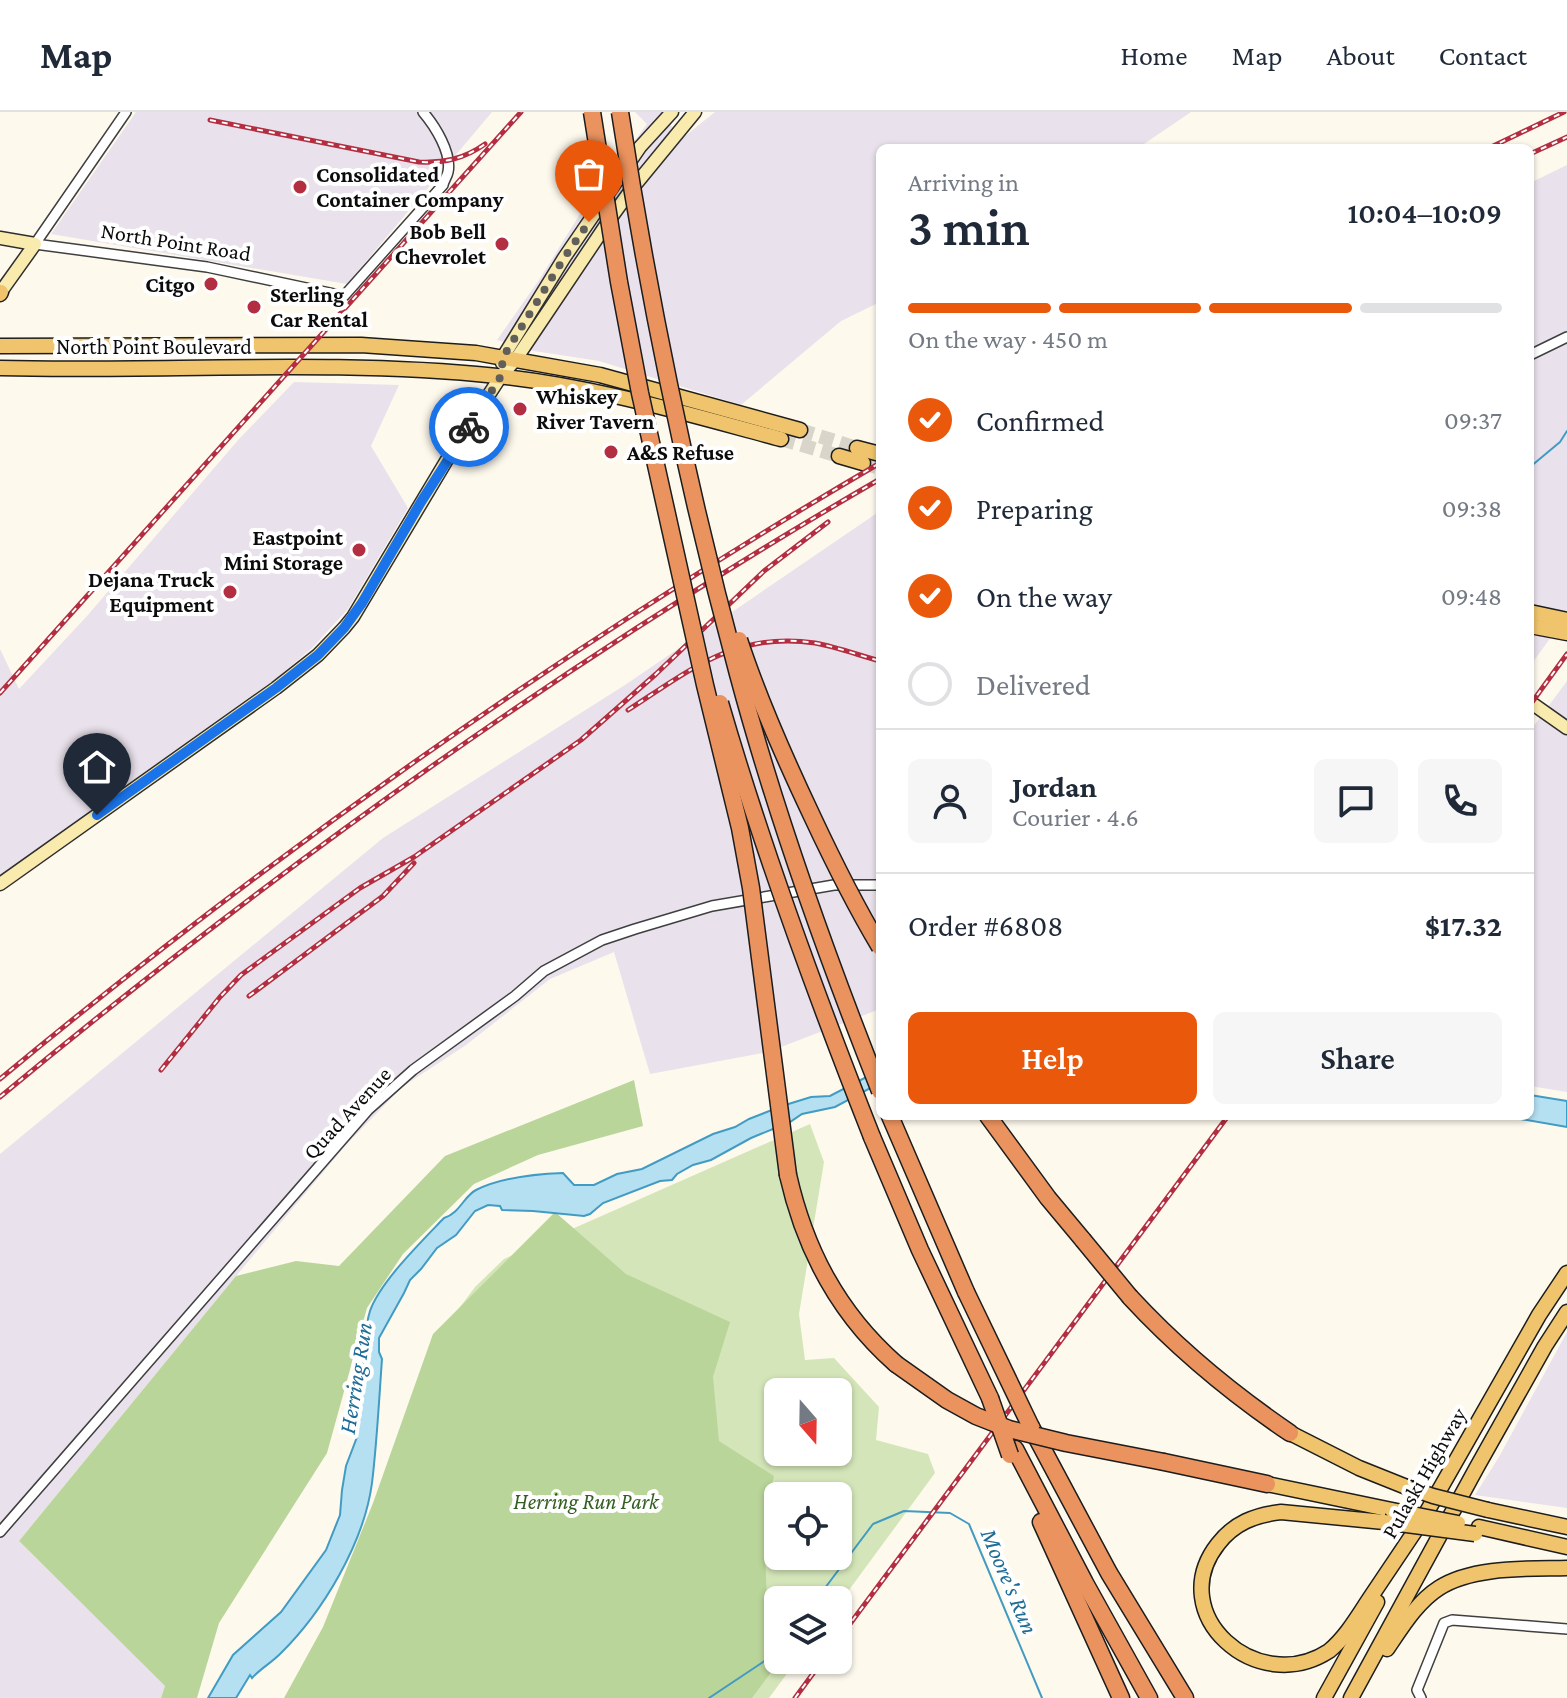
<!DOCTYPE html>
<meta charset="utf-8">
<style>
:root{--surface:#fff;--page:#f6f6f7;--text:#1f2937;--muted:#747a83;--line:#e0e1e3;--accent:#ea580c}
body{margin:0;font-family:"Crimson Pro",serif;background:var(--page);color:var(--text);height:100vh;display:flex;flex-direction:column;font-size:30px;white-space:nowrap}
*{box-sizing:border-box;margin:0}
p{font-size:26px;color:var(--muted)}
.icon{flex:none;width:44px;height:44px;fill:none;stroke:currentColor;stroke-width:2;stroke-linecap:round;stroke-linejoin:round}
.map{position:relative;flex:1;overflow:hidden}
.details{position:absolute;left:876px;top:32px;width:658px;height:976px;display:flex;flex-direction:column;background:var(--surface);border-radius:12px;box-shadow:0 2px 6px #0004}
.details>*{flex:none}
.needle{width:52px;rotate:160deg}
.controls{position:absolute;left:764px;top:1266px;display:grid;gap:16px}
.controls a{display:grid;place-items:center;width:88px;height:88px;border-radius:12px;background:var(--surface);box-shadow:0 2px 6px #0004;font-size:40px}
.pin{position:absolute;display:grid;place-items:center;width:68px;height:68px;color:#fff;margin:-82px -34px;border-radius:50% 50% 50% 0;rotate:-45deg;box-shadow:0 0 8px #0007}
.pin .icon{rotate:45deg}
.courier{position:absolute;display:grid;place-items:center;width:80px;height:80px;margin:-40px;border:6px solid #1a73e8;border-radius:50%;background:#fff;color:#222;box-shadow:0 2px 10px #0007}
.headline em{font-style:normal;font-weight:600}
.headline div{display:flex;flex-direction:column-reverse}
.headline{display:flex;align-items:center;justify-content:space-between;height:136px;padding:0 32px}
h1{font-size:52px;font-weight:600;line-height:60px}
.bar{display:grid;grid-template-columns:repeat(4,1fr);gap:12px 8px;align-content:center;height:96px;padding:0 32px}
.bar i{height:10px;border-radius:6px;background:var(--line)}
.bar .active{background:var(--accent)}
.bar p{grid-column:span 4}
.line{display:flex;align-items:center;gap:20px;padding:0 32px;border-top:2px solid var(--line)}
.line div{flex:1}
.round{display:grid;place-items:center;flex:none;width:84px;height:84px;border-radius:12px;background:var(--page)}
ol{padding:0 32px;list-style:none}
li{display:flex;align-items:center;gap:24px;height:88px}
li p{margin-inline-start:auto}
li .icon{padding:8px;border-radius:50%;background:var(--accent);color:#fff;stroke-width:4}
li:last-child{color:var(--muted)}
li i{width:44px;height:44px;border:4px solid var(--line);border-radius:50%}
.button{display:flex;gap:16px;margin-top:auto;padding:16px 32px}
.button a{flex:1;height:92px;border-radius:12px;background:var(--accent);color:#fff;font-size:32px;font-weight:600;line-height:92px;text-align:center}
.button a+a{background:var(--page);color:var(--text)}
header{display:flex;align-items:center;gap:48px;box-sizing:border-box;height:112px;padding:0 40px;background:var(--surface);border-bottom:2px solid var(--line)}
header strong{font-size:38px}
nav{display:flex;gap:44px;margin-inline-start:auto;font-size:28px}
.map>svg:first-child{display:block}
.industrial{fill:#e9e1eb}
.green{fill:#d4e6b9;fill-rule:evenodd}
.forest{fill:#bad59a}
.water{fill:#b5e0f2;stroke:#419bc3;stroke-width:2}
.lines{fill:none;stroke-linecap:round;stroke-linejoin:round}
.stream{stroke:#419bc3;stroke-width:2}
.primary-tunnel{stroke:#dad5cb;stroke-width:14;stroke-dasharray:14 7;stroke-linecap:butt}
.street-casing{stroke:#3f3f3f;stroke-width:12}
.secondary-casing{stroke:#2e2e2e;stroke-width:15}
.primary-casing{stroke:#1d1d1d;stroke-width:17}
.highway-casing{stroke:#1d1d1d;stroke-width:19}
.street{stroke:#fff;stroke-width:9}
.secondary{stroke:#f9eaad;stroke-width:12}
.primary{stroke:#efc46c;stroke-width:14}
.highway{stroke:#ea935f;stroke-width:16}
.rail-casing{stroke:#b22e40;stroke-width:5}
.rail{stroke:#fff;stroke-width:2;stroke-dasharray:6;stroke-linecap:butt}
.primary-bridge-casing{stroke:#1d1d1d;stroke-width:17;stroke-linecap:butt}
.highway-bridge-casing{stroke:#1d1d1d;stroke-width:19;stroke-linecap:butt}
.primary-bridge{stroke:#efc46c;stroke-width:14}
.highway-bridge{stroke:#ea935f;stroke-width:16}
.done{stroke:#615f5b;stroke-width:8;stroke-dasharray:0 14.4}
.route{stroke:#1a73e8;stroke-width:10}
.poi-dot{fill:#b22e40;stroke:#fff;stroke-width:3}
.labels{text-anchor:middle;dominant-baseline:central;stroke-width:8;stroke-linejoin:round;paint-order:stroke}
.poi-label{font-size:22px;font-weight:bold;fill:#0c0c0c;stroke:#fff;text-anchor:start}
.street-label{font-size:22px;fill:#0c0c0c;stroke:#fff}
.park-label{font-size:22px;font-style:italic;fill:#345f22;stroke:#fff}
.water-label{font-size:24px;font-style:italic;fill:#1f6c95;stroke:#fff}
</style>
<header>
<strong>Map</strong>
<nav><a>Home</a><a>Map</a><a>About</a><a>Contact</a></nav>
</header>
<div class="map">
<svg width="1567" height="1586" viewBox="0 0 1567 1586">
<rect width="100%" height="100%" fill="#fef9ed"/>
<g class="industrial">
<polygon points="136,0 492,0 347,172 51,122"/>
<polygon points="635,0 666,0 661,5 684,25 715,0 1191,0 1138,36 880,36 880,190 841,209 741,293 599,249 534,239 497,228 539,168 580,102 647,12"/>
<polygon points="1567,53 1567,503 1530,554 1530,71"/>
<polygon points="294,270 399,273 371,334 408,396 348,497 312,536 278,565 0,764 0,537 19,577 87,504 239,327"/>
<polygon points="880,399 880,897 768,940 650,962 614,840 550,867 466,933 402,975 346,1033 236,1164 19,1429 165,1574 161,1586 0,1586 0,1042 383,726 625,573"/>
<polygon points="1567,569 1567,980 1530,974 1530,619"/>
<polygon points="1567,1220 1567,1396 1475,1383 1499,1345"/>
</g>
<path class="green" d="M 810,1012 L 824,1050 L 799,1202 L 805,1248 L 834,1246 L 879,1295 L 876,1328 L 928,1342 L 935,1361 L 838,1493 L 838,1488 L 778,1488 L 778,1548 L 797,1548 L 769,1586 L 308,1586 L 443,1218 L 475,1175 L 504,1147 ZM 778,1280 L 838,1280 L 838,1340 L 778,1340 ZM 778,1384 L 838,1384 L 838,1444 L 778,1444 Z"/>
<g class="forest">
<polygon points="634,968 643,1014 538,1043 474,1072 403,1142 367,1196 327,1341 219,1511 197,1586 161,1586 165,1574 19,1429 236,1164 296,1149 339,1154 445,1044"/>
<polygon points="555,1100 626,1162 730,1210 713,1265 719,1329 774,1364 764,1411 767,1492 772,1559 752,1586 284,1586 323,1515 373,1391 433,1222"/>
</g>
<g class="water">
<path d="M 880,958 L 880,971 L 835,995 L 802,1002 L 790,1010 L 751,1026 L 711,1048 L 693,1053 L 677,1062 L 672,1068 L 660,1069 L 603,1091 L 590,1102 L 584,1104 L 533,1099 L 502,1098 L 500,1094 L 488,1093 L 475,1099 L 456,1123 L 437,1136 L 421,1157 L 410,1168 L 404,1181 L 379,1226 L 379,1240 L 382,1247 C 379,1288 377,1330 372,1371 C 364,1431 323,1500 280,1542 C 271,1551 260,1557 252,1566 L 250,1563 L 236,1586 L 208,1586 L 233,1543 L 281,1500 L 326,1438 L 340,1403 L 342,1378 L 346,1354 L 357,1325 L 358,1305 L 351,1286 L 357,1258 L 363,1255 C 366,1237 364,1217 370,1199 C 380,1170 422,1129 444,1106 C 460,1101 464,1084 476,1078 C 502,1065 535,1062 563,1061 L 574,1073 L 594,1073 L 617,1062 L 642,1057 L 713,1022 L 735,1015 L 749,1007 L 782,994 L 811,985 L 830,984 Z"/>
<polygon points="1530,983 1567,989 1567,1015 1503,1004 1530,1004"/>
</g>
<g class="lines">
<g class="stream">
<polyline points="1530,355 1560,330 1567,319"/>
<polyline points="816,1488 873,1412 904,1399 950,1401 969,1412 1042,1586"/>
<polyline points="709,1586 778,1540"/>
</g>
<g class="primary-tunnel">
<polyline points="800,318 857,336"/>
<polyline points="781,327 839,344"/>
<polyline points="863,351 880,356"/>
</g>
<defs>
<g id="street">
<path d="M 126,0 L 35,132 L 207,155 L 344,184 L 443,73 C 444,68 447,65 448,60 C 452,41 435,14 423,0"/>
<polyline points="1530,243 1567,225"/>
<polyline points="0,1420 368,998 413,958 515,884 544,859 602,828 635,817 712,794 834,773 880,773"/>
<polyline points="1421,1586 1417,1578 1444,1511 1452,1508 1567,1517"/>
</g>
<g id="secondary">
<polyline points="0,126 35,132 0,181"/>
<polyline points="502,251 503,245 564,146 640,35 672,0"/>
<polyline points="1530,590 1567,616"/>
<polyline points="0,772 276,576 318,543 344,516 353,505 448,346 501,264 516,247 610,107 631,78 695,0"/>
</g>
<g id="primary">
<polyline points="0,182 1,180"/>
<polyline points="0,234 361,233 476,241 600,263 800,318"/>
<path d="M 0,256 C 166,260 332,247 497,264 C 594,274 687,302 781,327"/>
<polyline points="857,336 880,342"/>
<polyline points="839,344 863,351"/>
<polyline points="1530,500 1567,508"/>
<polyline points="1530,514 1567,521"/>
<polyline points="1290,1321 1359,1356 1404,1374"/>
<polyline points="1267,1372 1392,1398"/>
<polyline points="1488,1398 1567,1415"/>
<path d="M 1384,1410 L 1281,1400 C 1255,1403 1234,1411 1218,1432 C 1163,1502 1257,1586 1329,1539 C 1346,1525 1358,1504 1370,1486 C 1387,1461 1404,1435 1421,1410"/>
<polyline points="1420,1412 1539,1203 1567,1161"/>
<polyline points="1479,1415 1567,1435"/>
<path d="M 1387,1537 C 1402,1515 1417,1490 1439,1476 C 1473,1454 1529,1457 1567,1456"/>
<polyline points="1324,1586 1377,1490"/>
<polyline points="1351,1586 1477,1355 1545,1234 1567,1200"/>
</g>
<g id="highway">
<polyline points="890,1004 966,1180"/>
<polyline points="988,1004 1048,1086 1083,1128"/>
<polyline points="872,1025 920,1138 990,1286"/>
<path d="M 788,1063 C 805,1138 838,1201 896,1252"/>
<path d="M 1130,1185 C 1178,1237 1231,1281 1290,1321"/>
<polyline points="1031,1315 1109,1461 1185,1586"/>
<polyline points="1015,1337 1085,1471 1149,1586"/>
<polyline points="1164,1350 1267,1372"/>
<polyline points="1041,1410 1121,1586"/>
</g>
</defs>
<use href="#street" class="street-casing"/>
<use href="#secondary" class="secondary-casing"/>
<use href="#primary" class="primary-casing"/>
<use href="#highway" class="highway-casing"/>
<use href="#street" class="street"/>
<use href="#secondary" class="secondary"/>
<use href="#primary" class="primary"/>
<use href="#highway" class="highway"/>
<defs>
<g id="rail">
<path d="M 210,8 L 419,50 C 444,51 464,47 485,32"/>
<polyline points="1489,36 1564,0"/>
<polyline points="1530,42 1567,25"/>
<polyline points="0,581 521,0"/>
<polyline points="1530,593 1567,542"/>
<path d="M 628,598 C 690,558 736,519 815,531 C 837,535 858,543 880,549"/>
<polyline points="249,884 383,784 414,751"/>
<polyline points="161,958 220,885 241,863 360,776 414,745 581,628 656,562 764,459 828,410"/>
<path d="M 0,967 C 276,738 570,532 880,351"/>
<path d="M 0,985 C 276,756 569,547 880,367"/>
<polyline points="838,1528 1228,1004"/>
<polyline points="795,1586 823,1548"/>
</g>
</defs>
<use href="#rail" class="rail-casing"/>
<use href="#rail" class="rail"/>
<defs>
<g id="primary-bridge">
<polyline points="1404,1374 1433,1384 1488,1398"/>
<polyline points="1392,1398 1458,1411"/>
<polyline points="1384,1410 1475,1422"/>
</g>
<g id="highway-bridge">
<polyline points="592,0 619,170 640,281 705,573 740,716 751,776 788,1063"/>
<path d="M 620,0 C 649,189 688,377 738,562 C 776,704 826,843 880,979"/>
<path d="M 739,528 C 759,589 785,647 812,704 C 833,749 855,793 880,835"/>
<path d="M 720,591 C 763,739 816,883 872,1025"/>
<polyline points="1083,1128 1130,1185"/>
<polyline points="966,1180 1031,1315"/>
<polyline points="896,1252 947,1288 976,1304 1009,1317 1066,1331 1164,1350"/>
<polyline points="990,1286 1010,1343"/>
</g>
</defs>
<use href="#primary-bridge" class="primary-bridge-casing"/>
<use href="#highway-bridge" class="highway-bridge-casing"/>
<use href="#primary-bridge" class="primary-bridge"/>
<use href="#highway-bridge" class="highway-bridge"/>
</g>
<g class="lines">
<polyline class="done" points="469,315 501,264 503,245 564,146 589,110"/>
<polyline class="route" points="97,703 276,576 318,543 344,516 362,491 421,390 469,315"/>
</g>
<g class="poi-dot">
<circle cx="300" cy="75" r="8"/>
<circle cx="502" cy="132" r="8"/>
<circle cx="211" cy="172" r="8"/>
<circle cx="254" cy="195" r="8"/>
<circle cx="520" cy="297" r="8"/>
<circle cx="611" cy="340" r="8"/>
<circle cx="359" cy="438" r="8"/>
<circle cx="230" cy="480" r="8"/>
</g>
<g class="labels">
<g class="poi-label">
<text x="316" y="62">Consolidated<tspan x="316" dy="25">Container Company</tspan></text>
<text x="486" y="119" text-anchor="end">Bob Bell<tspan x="486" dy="25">Chevrolet</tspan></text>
<text x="195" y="172" text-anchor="end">Citgo</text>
<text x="270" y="182">Sterling<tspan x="270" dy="25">Car Rental</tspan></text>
<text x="536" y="284">Whiskey<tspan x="536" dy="25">River Tavern</tspan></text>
<text x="627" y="340">A&amp;S Refuse</text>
<text x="343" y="425" text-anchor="end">Eastpoint<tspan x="343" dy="25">Mini Storage</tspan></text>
<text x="214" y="467" text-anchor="end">Dejana Truck<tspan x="214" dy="25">Equipment</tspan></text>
</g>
<g class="street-label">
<text transform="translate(176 130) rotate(9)">North Point Road</text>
<text x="154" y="234">North Point Boulevard</text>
<text transform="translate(347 1001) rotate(-47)">Quad Avenue</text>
<text transform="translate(1424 1361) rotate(-60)">Pulaski Highway</text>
</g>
<g class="park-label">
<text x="586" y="1389">Herring Run Park</text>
</g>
<g class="water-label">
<text transform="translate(355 1266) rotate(-81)">Herring Run</text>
<text transform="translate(1010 1469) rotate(67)">Moore's Run</text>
</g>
</g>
</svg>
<div class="controls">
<a><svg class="needle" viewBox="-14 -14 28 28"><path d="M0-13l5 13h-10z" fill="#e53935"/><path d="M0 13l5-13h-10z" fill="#747a83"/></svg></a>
<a><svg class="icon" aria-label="locate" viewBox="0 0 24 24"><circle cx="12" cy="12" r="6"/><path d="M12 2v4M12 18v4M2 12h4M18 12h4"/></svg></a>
<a><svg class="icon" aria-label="layers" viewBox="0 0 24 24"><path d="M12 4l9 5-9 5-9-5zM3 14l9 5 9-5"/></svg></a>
</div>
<div class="pin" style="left:589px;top:110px;background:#ea580c"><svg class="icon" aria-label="bag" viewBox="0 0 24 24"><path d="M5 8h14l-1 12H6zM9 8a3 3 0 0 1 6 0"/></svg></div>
<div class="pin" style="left:97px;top:703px;background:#1f2937"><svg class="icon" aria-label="home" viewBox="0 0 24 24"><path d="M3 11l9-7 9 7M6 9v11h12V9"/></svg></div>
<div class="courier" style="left:469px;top:315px"><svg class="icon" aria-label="bike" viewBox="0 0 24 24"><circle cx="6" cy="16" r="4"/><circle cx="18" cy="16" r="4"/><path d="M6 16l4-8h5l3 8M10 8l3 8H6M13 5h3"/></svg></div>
<section class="details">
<div class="headline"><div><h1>3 min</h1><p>Arriving in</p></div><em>10:04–10:09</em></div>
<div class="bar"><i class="active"></i><i class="active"></i><i class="active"></i><i></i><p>On the way · 450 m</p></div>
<ol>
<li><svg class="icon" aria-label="check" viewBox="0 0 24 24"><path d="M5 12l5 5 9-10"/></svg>Confirmed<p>09:37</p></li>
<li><svg class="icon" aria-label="check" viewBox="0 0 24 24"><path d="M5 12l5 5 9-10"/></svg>Preparing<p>09:38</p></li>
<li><svg class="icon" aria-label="check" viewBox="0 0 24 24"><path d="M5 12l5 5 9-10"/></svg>On the way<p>09:48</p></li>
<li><i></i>Delivered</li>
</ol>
<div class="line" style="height:144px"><a class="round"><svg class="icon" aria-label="person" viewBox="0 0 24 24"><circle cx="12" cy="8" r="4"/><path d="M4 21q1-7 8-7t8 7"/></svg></a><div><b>Jordan</b><p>Courier · 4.6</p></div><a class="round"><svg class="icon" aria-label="chat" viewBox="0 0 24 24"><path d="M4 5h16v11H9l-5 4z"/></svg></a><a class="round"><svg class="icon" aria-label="phone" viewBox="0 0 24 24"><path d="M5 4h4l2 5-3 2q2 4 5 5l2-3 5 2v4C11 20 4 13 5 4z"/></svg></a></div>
<div class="line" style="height:104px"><div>Order #6808</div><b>$17.32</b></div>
<div class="button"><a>Help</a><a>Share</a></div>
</section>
</div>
